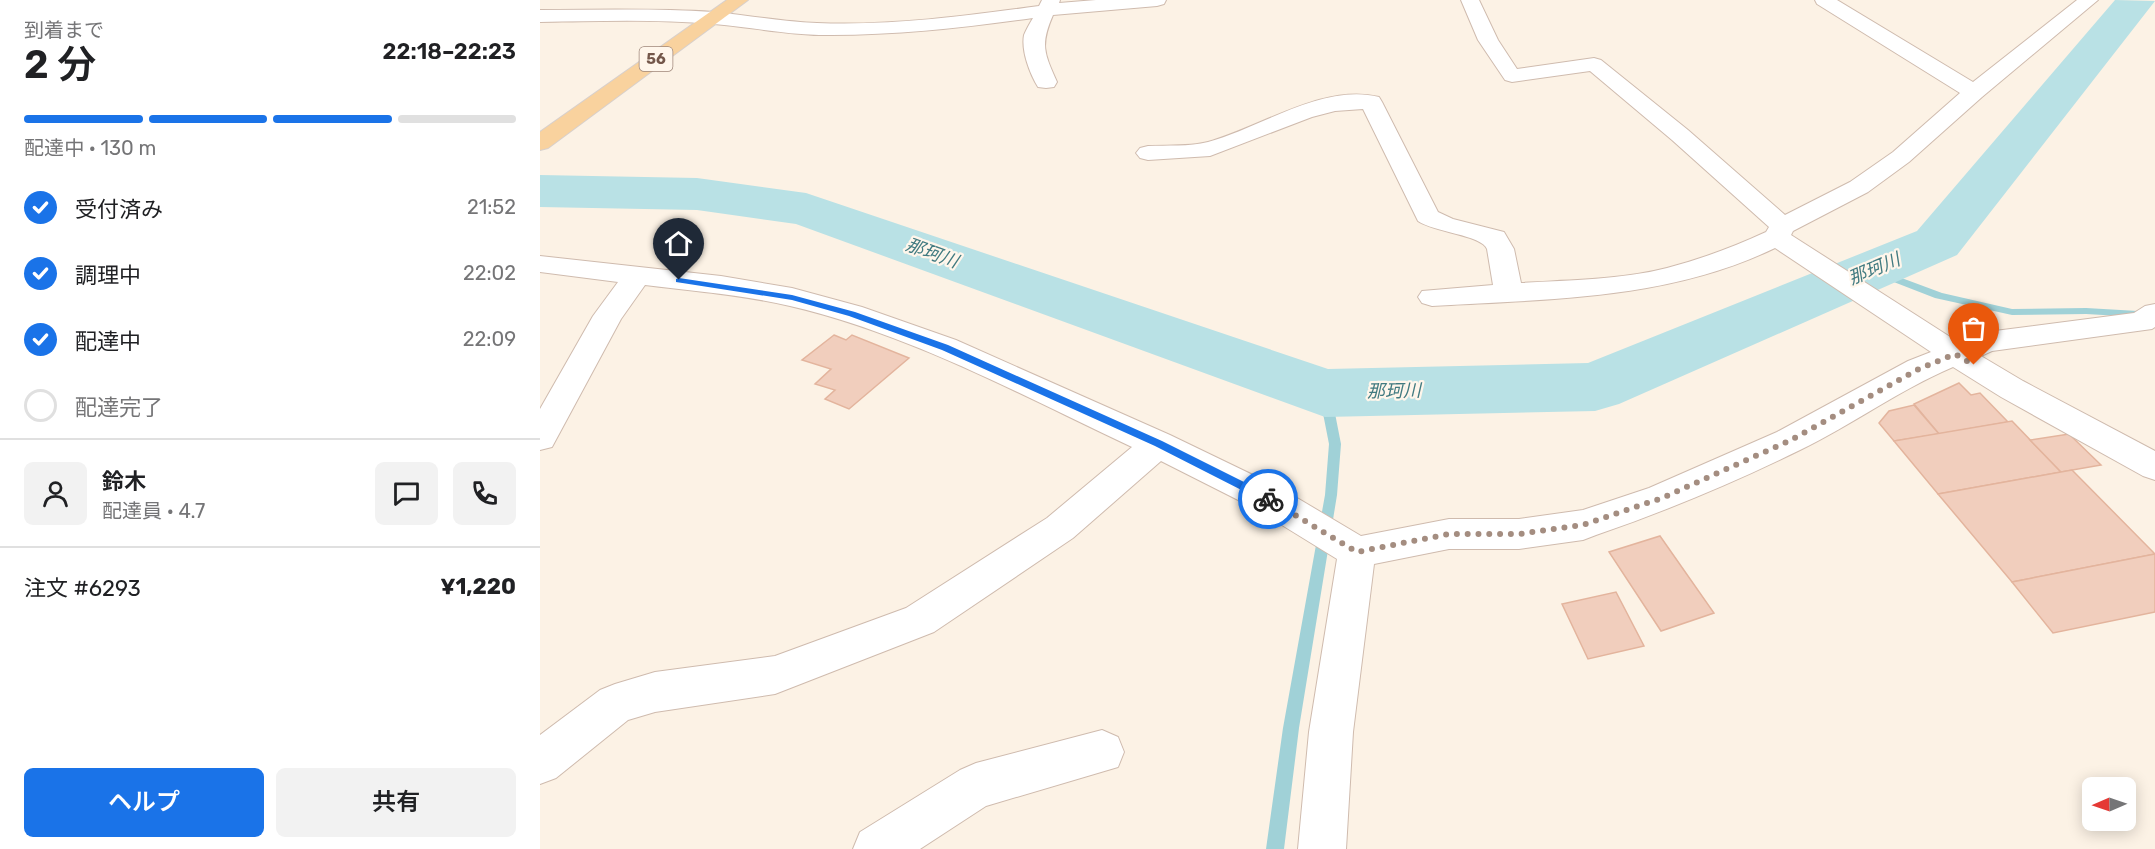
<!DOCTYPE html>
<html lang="ja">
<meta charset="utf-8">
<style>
:root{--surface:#fff;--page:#f2f2f2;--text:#202124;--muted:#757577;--line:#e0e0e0;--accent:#1a73e8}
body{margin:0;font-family:Rubik,"Noto Sans JP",sans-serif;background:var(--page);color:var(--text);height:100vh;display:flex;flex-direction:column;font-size:22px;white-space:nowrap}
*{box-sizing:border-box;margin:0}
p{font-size:20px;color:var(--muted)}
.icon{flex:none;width:33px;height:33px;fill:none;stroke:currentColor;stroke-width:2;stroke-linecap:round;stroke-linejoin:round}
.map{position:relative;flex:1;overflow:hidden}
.side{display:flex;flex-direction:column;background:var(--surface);width:540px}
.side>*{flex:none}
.needle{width:39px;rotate:268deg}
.tools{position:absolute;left:1542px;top:777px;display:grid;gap:12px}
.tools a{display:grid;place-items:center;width:54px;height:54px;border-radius:9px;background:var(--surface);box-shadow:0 3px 15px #0003;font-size:30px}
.pin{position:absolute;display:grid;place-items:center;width:51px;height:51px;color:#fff;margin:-62px -26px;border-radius:50% 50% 50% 0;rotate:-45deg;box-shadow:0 0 6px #0007}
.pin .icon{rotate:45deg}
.courier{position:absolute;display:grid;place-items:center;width:60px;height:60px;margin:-30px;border:4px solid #1a73e8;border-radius:50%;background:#fff;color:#222;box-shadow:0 2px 8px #0007}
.summary em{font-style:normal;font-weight:600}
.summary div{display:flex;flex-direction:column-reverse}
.summary{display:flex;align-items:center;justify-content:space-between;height:102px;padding:0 24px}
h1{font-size:39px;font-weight:600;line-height:45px}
.bar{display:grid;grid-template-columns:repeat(4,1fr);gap:9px 6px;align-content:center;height:72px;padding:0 24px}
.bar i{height:8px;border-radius:4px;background:var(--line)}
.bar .active{background:var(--accent)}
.bar p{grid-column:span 4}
.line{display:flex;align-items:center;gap:15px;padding:0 24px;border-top:2px solid var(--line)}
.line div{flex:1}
.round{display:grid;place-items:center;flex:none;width:63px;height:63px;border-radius:9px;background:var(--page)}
ol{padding:0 24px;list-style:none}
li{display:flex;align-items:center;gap:18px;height:66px}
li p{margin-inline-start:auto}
li .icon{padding:6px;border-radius:50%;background:var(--accent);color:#fff;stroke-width:4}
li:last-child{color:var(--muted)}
li i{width:33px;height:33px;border:3px solid var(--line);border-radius:50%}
.button{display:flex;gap:12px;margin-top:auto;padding:12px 24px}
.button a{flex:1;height:69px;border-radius:9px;background:var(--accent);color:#fff;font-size:24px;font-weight:600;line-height:69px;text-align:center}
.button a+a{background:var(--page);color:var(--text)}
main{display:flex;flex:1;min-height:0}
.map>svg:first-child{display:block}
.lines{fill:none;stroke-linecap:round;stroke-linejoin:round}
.stream{fill:#a0d1d7;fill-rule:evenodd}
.river{fill:#b9e1e5;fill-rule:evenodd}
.building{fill:#f1cebd;stroke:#e3b49d;stroke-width:1.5}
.minor-casing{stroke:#cfbbae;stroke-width:2}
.major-casing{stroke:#d8d0cc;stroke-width:2}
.minor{fill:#fff;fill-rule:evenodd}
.major{fill:#f9d29e;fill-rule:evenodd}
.route{fill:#1a73e8}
.done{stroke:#a48d80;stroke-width:6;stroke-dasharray:0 10.8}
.labels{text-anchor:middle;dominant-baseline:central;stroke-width:4.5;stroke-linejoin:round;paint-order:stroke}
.shield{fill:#fff6eb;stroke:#9e877a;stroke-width:1.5}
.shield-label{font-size:15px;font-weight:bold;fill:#74574a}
.water-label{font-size:18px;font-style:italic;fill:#417a80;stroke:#fff6eb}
</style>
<main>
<section class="side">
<div class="summary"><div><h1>2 分</h1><p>到着まで</p></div><em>22:18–22:23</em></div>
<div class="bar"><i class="active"></i><i class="active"></i><i class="active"></i><i></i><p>配達中 · 130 m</p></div>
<ol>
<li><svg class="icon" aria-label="check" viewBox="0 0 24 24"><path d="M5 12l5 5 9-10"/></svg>受付済み<p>21:52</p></li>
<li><svg class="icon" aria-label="check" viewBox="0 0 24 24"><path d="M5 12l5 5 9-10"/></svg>調理中<p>22:02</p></li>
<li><svg class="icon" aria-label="check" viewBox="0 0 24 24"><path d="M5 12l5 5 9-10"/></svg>配達中<p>22:09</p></li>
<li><i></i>配達完了</li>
</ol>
<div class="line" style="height:108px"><a class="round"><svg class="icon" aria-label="person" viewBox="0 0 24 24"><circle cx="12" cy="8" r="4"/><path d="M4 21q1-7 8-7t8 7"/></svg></a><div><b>鈴木</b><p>配達員 · 4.7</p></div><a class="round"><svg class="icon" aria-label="chat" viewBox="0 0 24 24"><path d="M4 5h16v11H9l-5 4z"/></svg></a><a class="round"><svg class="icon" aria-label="phone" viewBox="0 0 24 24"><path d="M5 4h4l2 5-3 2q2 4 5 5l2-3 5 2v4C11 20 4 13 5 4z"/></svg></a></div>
<div class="line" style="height:78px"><div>注文 #6293</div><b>¥1,220</b></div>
<div class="button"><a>ヘルプ</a><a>共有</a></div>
</section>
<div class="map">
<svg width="1615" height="849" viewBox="0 0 1615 849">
<rect width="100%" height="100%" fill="#fcf2e5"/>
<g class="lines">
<g class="stream">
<polygon points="1332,267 1402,293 1472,309 1546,308 1615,312 1615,318 1546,314 1472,315 1395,298 1328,272 1327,270"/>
<polygon points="785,389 791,393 801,444 797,495 759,728 744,849 726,849 743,728 785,495 789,444 779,393"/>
</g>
<polygon class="river" points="1575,0 1615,1 1417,255 1079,404 1055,411 785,417 256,224 157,210 0,207 0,175 157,178 266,193 788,369 1048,363 1377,231"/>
</g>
<g class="building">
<polygon points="294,335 306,340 312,335 369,358 309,409 285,399 295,390 275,384 291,369 262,360"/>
<polygon points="1419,383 1431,395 1440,393 1468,422 1399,434 1374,404"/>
<polygon points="1374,405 1399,434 1354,441 1339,423 1349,411"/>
<polygon points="1472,421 1521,472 1398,494 1354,441"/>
<polygon points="1529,434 1561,465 1521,472 1490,440"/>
<polygon points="1532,470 1615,554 1472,582 1398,494"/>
<polygon points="1120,536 1174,613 1121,631 1069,552"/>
<polygon points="1615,554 1615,612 1513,633 1472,582"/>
<polygon points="1076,592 1104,646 1048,659 1022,604"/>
</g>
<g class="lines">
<defs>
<g id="minor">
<path d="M 502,0 L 520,0 L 519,3 L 556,0 L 626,0 L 624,4 L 617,6 L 513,15 C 500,45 504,53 517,82 L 514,87 L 506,88 L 498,87 C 490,74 481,51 484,35 C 486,30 490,23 493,18 C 422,28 351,36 279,35 C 244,34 209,27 174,24 C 116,19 58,21 0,22 L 0,10 C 58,10 115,8 173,12 C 208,15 242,22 277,23 C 351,26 426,16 499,6 Z"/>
<path d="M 921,0 L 939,0 L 958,40 L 977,69 L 1054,58 L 1061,60 L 1148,130 L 1245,215 L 1310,182 L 1353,152 L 1420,93 L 1277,4 L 1275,0 L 1297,0 L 1433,82 L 1537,0 L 1558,0 L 1442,97 L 1369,162 L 1328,192 L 1253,231 L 1251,235 L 1418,342 L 1447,332 L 1594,313 L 1605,306 L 1615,304 L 1615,327 L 1612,329 L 1452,351 L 1441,356 L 1483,381 L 1615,451 L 1615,480 L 1603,476 L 1461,397 L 1413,367 C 1359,390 1312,425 1260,450 C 1193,483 1126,511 1056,535 L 1043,540 L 979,549 L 909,549 L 834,564 L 813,732 L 806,849 L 758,849 L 769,732 L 797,559 L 716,509 L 621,461 L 533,538 L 394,632 L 235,694 L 115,712 L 88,720 L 16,778 L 0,784 L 0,735 L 60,690 L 75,684 L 115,672 L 235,656 L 366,608 L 507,518 L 592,447 C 481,395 370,334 250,306 C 203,295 153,291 105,285 L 81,319 L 12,447 L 0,450 L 0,409 L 53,316 L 78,282 L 0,272 L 0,256 L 181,276 L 252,288 L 322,307 L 416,340 L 630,435 L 742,489 L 821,536 L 909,519 L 979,519 L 1043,510 L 1109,488 L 1237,432 L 1368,361 L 1391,352 L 1235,248 C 1128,300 1008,299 892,306 L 882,303 L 878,297 L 882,291 L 953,285 L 947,249 C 942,235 893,232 878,221 L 823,109 L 795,111 L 772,117 L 670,156 L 608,160 L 600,158 L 596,153 L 600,148 L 608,146 C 627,145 649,147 668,142 C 720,128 783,83 839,97 L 842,102 L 898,212 L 913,219 L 964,232 L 974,249 L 981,283 C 1029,280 1080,280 1127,268 C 1161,259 1194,247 1226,232 L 1229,227 L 1132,140 L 1050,71 L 972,82 L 965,80 L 938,40 Z"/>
<polygon points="562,730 578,737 584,752 578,767 446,806 380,849 313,849 320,832 420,770 436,763"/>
</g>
<polygon id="major" points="187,0 208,0 8,148 0,150 0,132"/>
</defs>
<use href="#minor" class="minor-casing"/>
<use href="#major" class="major-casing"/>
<use href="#minor" class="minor"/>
<use href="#major" class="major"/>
</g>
<polygon class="route" points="139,278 252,295 315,312 408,345 622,441 732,496 734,499 728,503 725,502 615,446 402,350 309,316 252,300 136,282 136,279"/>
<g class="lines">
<polyline class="done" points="728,499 817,552 909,534 979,534 1043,525 1122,498 1249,441 1379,369 1415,354 1434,365"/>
</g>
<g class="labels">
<rect class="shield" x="99.5" y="47" width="33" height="24" rx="4.5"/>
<g class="shield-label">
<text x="116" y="59">56</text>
</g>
<g class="water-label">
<text transform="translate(392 253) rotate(20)">那珂川</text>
<text transform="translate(1334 269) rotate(-23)">那珂川</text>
<text transform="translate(854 391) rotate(-1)">那珂川</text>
</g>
</g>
</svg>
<div class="tools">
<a><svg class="needle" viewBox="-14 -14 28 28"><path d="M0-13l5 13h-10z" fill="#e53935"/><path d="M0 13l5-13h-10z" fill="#757577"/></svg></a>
</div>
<div class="pin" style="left:1434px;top:365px;background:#ea580c"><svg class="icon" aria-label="bag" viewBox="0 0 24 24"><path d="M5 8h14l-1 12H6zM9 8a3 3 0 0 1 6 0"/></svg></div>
<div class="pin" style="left:139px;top:280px;background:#1f2937"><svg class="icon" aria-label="home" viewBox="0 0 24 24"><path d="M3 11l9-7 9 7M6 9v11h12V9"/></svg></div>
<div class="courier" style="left:728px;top:499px"><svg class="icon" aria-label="bike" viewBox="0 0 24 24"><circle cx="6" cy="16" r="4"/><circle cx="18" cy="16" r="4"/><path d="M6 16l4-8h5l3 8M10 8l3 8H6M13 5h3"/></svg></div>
</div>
</main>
